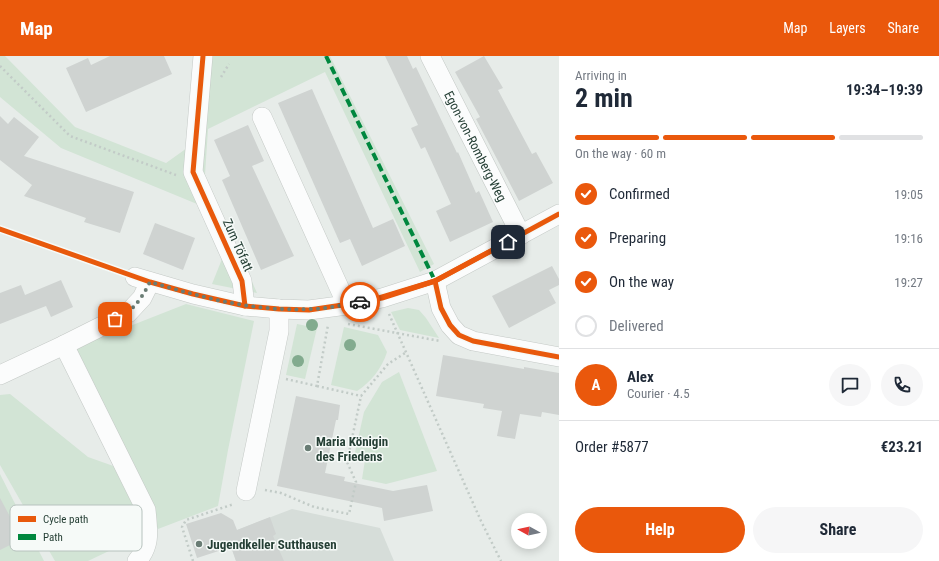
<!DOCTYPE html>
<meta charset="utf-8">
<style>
:root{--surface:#fff;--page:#f6f6f7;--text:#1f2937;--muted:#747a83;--line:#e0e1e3;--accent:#ea580c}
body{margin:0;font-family:"Roboto Condensed",sans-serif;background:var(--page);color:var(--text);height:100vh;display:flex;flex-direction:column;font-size:15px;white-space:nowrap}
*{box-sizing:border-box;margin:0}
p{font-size:13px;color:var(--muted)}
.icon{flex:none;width:22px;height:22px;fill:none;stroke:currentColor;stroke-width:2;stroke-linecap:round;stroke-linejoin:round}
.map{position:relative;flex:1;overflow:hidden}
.details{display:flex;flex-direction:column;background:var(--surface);width:380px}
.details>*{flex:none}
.needle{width:26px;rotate:278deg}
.buttons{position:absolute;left:511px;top:457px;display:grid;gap:8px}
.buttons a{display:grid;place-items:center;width:36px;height:36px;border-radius:50%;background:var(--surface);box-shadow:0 2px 10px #0003;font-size:20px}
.pin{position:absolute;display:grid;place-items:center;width:34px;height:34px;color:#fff;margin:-17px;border-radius:8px;box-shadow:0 2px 6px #0006}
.courier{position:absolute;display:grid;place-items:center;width:40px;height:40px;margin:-20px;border:3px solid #ea580c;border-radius:50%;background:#fff;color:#222;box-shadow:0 1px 5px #0007}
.summary em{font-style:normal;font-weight:700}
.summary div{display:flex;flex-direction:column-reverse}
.summary{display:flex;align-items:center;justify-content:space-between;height:68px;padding:0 16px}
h1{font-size:26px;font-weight:700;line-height:30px}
.bar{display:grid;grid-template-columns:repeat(4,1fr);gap:6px 4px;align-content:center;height:48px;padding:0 16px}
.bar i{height:5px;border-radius:3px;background:var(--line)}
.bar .active{background:var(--accent)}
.bar p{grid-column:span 4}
.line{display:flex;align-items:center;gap:10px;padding:0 16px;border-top:1px solid var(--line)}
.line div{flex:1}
.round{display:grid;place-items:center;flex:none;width:42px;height:42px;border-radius:21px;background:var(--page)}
ol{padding:0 16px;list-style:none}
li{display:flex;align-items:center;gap:12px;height:44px}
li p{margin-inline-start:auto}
li .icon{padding:4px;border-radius:50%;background:var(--accent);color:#fff;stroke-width:4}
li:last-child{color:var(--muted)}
li i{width:22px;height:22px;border:2px solid var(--line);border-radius:50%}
.primary-button{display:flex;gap:8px;margin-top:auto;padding:8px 16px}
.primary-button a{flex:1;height:46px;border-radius:24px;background:var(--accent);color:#fff;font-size:16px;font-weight:700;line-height:46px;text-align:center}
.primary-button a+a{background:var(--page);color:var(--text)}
header{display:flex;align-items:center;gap:24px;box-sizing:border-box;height:56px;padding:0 20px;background:var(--accent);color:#fff}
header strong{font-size:19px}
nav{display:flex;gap:22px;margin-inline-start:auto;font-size:14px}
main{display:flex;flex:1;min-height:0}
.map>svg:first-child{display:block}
.built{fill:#d6ddd9}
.green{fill:#d2e4d5}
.building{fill:#cfd3d1}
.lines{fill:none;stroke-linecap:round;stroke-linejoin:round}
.minor-casing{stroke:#c4c9c6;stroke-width:20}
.path{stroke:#c2cbc7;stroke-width:2.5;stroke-dasharray:2 3;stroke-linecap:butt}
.minor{stroke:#fbfcfc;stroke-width:19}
.quiet{stroke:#00873e;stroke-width:4;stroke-dasharray:8 4;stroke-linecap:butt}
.cycleway-casing{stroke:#f6faf8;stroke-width:8}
.cycleway{stroke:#e8590c;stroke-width:5}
.tree{fill:#82ab8e}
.done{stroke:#697c74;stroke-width:4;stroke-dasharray:0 7.2}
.route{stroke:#ea580c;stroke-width:5}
.poi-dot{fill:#697c74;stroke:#f6faf8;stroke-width:1.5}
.labels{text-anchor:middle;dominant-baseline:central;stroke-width:3;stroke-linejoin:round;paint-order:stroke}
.street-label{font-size:13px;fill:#253f35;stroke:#f6faf8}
.poi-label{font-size:13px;font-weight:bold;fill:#253f35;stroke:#f6faf8;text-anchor:start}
.key{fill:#f6faf8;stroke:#b7c2be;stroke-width:1}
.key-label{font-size:11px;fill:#253f35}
</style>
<header>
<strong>Map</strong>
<nav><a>Map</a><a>Layers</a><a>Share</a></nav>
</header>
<main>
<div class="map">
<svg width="559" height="505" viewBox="0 0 559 505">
<rect width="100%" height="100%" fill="#e7ece9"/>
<polygon class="built" points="292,453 380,472 394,505 236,505 227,478"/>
<g class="green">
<polygon points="0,0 5,0 75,71 166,107 187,92 195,0 330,0 434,208 420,216 325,16 208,73 205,119 257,237 212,228 222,203 197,148 61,92 0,41"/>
<polygon points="186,248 254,265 228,394 218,450 158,473 74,292"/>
<polygon points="408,252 419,254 426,262 439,282 400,274 391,256"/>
<polygon points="297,268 317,272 305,323 286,319"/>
<path d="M 344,271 L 378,279 L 387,296 C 382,312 371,326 357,335 L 331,329 Z"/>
<polygon points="399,316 437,415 386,428 362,423 365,404 354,401 364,356 382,326"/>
<polygon points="10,338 88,401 119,412 141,460 135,476 111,494 88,505 55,505 0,409 0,339"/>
<polygon points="0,418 44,505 0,505"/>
</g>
<g class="building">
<polygon points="110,0 164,0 172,18 86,56 66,12 88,2 91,9"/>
<polygon points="385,0 407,0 413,13 416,11 457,97 458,96 476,137 479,135 493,166 450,186 436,155 451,148 425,91 421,93 411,72 418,69"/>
<polygon points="484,0 503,32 498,34 532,98 536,96 553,127 519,145 476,63 480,61 455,16"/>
<polygon points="312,33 373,172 393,163 405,190 362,210 350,183 340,187 278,47"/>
<polygon points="0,60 8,68 14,61 39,81 24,100 134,136 120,177 84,166 86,162 24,140 32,129 0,104"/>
<polygon points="248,69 264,105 252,110 294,200 261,214 222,124 230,120 214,84"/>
<polygon points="155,167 195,182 183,214 143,198"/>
<polygon points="552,210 559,223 559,229 549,234 556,247 509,272 492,240"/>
<polygon points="61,224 73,251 51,261 46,250 0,268 0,237 21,229 25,239"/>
<polygon points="443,299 524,313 524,311 559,317 559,359 542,356 541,361 520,358 515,383 497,380 502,355 483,352 484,348 436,340"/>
<polygon points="296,340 340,349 338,364 336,364 325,417 345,421 344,425 393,435 427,429 433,455 384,465 382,452 277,430"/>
<polygon points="0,442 22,483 0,494"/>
<polygon points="221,457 233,464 237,474 270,461 276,478 273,480 284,505 236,505 231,491 197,502 186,468"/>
</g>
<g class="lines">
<defs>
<g id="minor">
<polyline points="203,0 193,116 242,225 245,250"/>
<path id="s1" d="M 430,0 L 521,179"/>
<polyline points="262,61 347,249"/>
<polyline points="135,221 193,238 245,250 279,253 309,254 347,249 382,242 435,225 559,158"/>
<polyline points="435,225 441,252 450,269 459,279 473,285 559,301"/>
<path d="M 64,289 L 146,454 C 148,475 151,489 137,505"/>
<polyline points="0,319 64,289 128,257 142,242 150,226"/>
<polyline points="246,435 279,275 279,253"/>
</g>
</defs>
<use href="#minor" class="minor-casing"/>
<g class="path">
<polyline points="0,10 70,80 176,119"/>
<polyline points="221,21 229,8"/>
<polyline points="389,258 481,465 501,505"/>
<polyline points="348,268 440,285"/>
<polyline points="286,323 317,330 328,269"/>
<polyline points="317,330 361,340 388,308 405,297"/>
<polyline points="265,434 281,437 314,451 349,458 356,426 347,406 361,340"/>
<polyline points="193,505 182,471 186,464 234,448"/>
</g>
<use href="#minor" class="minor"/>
<polyline class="quiet" points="326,0 435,225"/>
<defs>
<g id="cycleway">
<polyline points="203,0 193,116 242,225 245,250"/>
<polyline points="0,173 150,226 193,238 245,250 279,253 309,254 369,245 435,225 559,158"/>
<polyline points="435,225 441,252 450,269 459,279 473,285 559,301"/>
</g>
</defs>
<use href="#cycleway" class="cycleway-casing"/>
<use href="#cycleway" class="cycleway"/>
</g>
<g class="tree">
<circle cx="312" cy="269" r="6"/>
<circle cx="350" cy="289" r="6"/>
<circle cx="298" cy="305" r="6"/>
</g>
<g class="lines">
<path class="done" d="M 115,263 C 134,254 140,245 150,226 C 201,241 254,256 309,253 C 326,253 343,249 360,246"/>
<polyline class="route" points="360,246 382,242 435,225 508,186"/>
</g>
<g class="poi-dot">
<circle cx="308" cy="392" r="4"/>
<circle cx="199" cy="488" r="4"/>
</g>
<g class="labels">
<g class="street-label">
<text stroke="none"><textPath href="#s1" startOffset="101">Egon-von-Romberg-Weg</textPath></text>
<text transform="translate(238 189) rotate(66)">Zum Töfatt</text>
</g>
<g class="poi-label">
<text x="316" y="385">Maria Königin<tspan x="316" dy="15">des Friedens</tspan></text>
<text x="207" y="488">Jugendkeller Sutthausen</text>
</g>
</g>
<rect x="10" y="449" width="132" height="46" rx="6" class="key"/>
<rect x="18" y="460" width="18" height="6" fill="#e8590c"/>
<rect x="18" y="478" width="18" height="6" fill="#00873e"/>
<g class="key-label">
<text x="43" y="467">Cycle path</text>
<text x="43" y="485">Path</text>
</g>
</svg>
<div class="buttons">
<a><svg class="needle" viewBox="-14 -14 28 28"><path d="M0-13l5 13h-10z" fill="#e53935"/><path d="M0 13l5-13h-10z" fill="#747a83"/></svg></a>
</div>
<div class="pin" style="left:115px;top:263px;background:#ea580c"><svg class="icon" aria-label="bag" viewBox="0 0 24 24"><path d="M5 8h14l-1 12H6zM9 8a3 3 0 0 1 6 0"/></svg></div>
<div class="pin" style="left:508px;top:186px;background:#1f2937"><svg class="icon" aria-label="home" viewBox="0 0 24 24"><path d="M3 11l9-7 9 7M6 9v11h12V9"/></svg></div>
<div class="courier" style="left:360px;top:246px"><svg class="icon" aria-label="car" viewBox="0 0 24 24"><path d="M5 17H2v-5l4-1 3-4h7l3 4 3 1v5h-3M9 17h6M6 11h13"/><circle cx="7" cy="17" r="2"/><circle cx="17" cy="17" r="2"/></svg></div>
</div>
<section class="details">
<div class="summary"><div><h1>2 min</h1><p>Arriving in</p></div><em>19:34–19:39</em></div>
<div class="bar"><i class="active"></i><i class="active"></i><i class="active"></i><i></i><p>On the way · 60 m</p></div>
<ol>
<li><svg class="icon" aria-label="check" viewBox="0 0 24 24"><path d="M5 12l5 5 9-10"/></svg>Confirmed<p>19:05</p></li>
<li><svg class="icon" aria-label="check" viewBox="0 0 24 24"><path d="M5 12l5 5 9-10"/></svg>Preparing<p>19:16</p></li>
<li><svg class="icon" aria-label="check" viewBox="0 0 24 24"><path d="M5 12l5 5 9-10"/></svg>On the way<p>19:27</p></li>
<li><i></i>Delivered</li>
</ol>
<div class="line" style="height:72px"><b class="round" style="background:var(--accent);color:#fff">A</b><div><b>Alex</b><p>Courier · 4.5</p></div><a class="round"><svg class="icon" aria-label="chat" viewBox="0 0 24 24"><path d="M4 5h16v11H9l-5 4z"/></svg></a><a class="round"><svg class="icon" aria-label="phone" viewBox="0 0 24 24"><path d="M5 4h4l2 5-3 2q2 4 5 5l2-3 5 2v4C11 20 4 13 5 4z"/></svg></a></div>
<div class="line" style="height:52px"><div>Order #5877</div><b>€23.21</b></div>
<div class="primary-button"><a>Help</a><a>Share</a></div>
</section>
</main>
